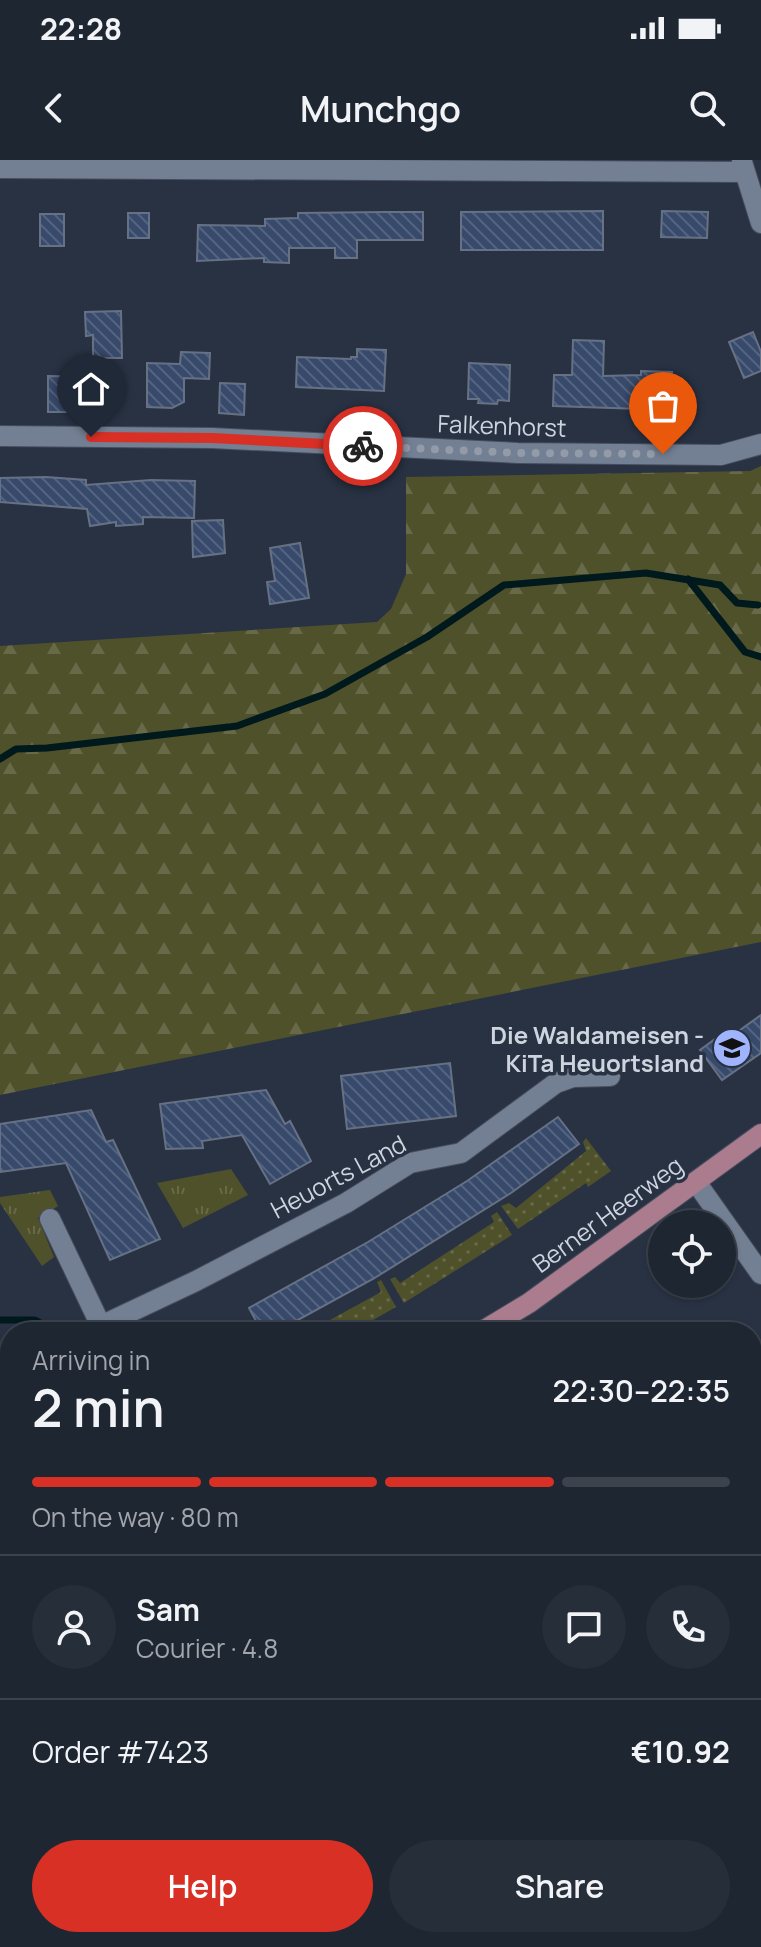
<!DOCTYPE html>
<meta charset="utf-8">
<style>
:root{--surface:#1e2632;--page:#262e3a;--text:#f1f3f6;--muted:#a1a5ac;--line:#3c434d;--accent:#d93025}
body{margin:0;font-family:Manrope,sans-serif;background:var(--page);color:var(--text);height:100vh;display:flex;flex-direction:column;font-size:30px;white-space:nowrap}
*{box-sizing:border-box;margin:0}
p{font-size:26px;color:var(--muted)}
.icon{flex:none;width:44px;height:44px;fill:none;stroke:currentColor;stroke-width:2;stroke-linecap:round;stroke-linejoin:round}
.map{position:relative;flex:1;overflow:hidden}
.details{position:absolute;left:0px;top:1162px;width:762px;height:626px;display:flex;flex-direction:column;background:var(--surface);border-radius:32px 32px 0 0;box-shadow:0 2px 6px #0004,0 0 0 2px var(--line)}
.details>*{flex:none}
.tools{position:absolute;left:648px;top:1050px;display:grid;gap:16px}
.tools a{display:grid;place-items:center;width:88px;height:88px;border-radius:50%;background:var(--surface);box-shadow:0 2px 6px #0004,0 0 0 2px var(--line);font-size:40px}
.pin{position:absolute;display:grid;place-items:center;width:68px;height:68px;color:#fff;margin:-82px -34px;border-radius:50% 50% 50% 0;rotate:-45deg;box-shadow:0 0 8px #0007}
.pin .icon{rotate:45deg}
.courier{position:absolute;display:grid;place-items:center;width:80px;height:80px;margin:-40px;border:6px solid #d93025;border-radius:50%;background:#fff;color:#222;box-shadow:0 2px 10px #0007}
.headline em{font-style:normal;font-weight:600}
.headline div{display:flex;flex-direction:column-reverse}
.headline{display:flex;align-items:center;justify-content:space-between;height:136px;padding:0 32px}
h1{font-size:52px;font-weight:600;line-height:60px}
.bar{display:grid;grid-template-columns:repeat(4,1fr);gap:12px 8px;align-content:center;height:96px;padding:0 32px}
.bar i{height:10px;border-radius:6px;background:var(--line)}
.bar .current{background:var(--accent)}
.bar p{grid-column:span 4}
.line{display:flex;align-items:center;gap:20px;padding:0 32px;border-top:2px solid var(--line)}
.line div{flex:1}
.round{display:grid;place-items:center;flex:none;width:84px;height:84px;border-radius:42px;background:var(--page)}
.primary-button{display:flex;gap:16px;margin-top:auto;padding:16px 32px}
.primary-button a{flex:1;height:92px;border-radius:48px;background:var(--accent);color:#fff;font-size:32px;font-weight:600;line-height:92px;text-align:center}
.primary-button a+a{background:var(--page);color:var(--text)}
.status{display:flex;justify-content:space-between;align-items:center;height:56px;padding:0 40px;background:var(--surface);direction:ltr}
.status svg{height:22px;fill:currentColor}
header{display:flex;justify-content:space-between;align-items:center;height:104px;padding:0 32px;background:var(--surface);font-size:36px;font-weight:600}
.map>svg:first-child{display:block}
.grass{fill:url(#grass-dots)}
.forest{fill:url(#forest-firs)}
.park{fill:url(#park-tufts)}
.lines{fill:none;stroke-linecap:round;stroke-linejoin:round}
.stream{stroke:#00191d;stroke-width:7}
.building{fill:url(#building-back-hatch);stroke:#667185;stroke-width:2}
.minor-casing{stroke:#464d5c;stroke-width:22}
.major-casing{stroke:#464d5c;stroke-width:22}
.minor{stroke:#737f93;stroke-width:20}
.major{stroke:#aa7c8e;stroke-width:20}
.done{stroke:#949ba8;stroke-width:8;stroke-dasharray:0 14.4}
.route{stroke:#d93025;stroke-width:10}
.labels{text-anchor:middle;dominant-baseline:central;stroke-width:7;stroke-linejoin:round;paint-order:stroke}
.street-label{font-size:24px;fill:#ced4df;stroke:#283243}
.poi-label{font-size:24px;font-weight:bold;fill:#ced4df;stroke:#283243;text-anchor:end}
</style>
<div class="status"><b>22:28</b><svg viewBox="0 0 49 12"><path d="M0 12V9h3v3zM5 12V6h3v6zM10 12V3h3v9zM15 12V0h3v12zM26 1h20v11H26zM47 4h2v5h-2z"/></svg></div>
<header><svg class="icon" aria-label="back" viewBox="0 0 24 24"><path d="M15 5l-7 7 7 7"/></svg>Munchgo<svg class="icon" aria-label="search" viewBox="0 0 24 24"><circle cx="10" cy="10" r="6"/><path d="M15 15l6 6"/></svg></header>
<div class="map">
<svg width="761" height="1787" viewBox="0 0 761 1787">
<defs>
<pattern id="grass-dots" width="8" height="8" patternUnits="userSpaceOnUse" patternTransform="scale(2)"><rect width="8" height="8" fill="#4f512a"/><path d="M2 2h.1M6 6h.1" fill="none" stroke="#676948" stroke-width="1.8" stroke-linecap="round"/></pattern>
<pattern id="forest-firs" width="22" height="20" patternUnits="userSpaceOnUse" patternTransform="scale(2)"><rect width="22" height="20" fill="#4f512a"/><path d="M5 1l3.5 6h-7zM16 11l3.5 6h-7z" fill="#676948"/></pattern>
<pattern id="park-tufts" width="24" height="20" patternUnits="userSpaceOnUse" patternTransform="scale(2)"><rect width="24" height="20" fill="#4f512a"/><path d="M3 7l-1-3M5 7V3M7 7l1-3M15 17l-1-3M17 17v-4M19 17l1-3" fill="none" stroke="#676948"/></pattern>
<pattern id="building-back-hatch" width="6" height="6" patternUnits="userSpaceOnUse" patternTransform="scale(2)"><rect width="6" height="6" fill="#384a6b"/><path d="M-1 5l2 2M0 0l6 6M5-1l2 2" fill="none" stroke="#546380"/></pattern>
</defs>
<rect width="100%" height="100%" fill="#283243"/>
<g class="grass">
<polygon points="586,978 611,1011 588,1027 586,1023 518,1069 501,1046 509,1043 516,1048 586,991 583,982"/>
<polygon points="497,1052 512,1075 404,1143 390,1119 395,1117 400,1123 494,1062 491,1056"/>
<polygon points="381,1120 396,1147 352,1172 308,1172 381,1132 377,1122"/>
</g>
<polygon class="forest" points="761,306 761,782 0,935 0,486 377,462 391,449 406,414 406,317 750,311"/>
<g class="park">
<polygon points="231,1009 248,1035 183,1068 157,1023"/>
<polygon points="50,1030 58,1046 38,1058 54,1097 42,1106 0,1043 0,1037"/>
</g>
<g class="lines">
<g class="stream">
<polyline points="688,419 745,492 761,497"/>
<polyline points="0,599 16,589 47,588 237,566 325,534 427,477 504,425 646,413 720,425 737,443 758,445"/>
<polyline points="0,1160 35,1160 57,1172"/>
</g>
</g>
<g class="building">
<polygon points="603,51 603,90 461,90 461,52"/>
<polygon points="662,51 708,52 707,78 661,77"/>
<polygon points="384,52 423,52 423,80 357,80 357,98 335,98 335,88 289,88 289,103 264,102 264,98 197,101 198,65 265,66 265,59 298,58 298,53"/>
<rect x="128" y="53" width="21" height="25"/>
<rect x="40" y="54" width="24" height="32"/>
<polygon points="121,151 122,198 93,198 93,175 86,176 85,152"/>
<polygon points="753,172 761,192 761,211 744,218 729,182"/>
<polygon points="573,180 604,181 603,216 641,215 641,211 672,212 670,250 553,246 554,215 572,215"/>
<polygon points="357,189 386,190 384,231 296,227 297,197 351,199 351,197 357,197"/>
<polygon points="181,192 210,193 209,219 184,218 184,242 172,248 147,247 147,203 180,204"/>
<polygon points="469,203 510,205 509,241 498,240 497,244 478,243 479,239 468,239"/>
<polygon points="48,216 94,217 93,252 48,252"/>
<polygon points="220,223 245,224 244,255 219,253"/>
<polygon points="46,317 86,320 86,325 151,320 195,321 194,358 143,357 143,364 116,366 116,362 90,366 87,349 0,342 0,318"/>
<polygon points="223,360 225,393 193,397 192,361"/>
<polygon points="300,383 309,438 270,444 267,422 275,421 270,388"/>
<polygon points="761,855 761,893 722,920 700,890 722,874 726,880"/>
<polygon points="450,903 456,956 347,969 341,916"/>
<polygon points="266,930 285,964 290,961 311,1001 270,1024 242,975 202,981 203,988 166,989 160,944"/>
<polygon points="91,950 106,982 113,980 160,1079 110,1100 66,1003 0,1012 0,964"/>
<polygon points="558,957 579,984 511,1033 373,1119 276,1172 262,1172 249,1148 368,1082 467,1021"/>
</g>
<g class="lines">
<defs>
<g id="minor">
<polyline points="742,2 761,63"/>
<polyline points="0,8 744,12"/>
<polyline points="0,276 212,278 518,293 721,295 761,284"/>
<polyline points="696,1022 761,1114"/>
<polyline points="50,1059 101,1166"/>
<polyline points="88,1172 196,1121 346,1043 410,1003 461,993 556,923 573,917 610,916"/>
<polyline points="0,1199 10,1198"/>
<polyline points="0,1474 10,1470"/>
<polyline points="752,1582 761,1581"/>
<polyline points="0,1739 10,1724"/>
<polyline points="104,1778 105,1787"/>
<polyline points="157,1778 158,1787"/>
<polyline points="0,1780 17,1778"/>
</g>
<g id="major">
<polyline points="481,1172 529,1143 761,974"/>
<polyline points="0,1382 10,1379"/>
</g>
</defs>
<use href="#minor" class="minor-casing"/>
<use href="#major" class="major-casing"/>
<use href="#minor" class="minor"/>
<use href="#major" class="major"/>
</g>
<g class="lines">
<polyline class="done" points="363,286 518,293 663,294"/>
<polyline class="route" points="91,277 212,278 363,286"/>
</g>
<defs>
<symbol id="school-disc" viewBox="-11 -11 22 22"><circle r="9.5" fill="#a0b3fd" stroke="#283243"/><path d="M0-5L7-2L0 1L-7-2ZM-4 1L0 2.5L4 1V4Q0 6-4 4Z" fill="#111"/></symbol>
</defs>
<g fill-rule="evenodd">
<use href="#school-disc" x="710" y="866" width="44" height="44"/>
</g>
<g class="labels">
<g class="street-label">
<text transform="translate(502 265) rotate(2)">Falkenhorst</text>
<text transform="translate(338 1016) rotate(-28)">Heuorts Land</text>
<text transform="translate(607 1054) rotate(-36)">Berner Heerweg</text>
</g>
<g class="poi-label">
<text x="704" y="874">Die Waldameisen -<tspan x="704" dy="28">KiTa Heuortsland</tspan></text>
</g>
</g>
</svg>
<div class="tools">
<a><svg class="icon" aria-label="locate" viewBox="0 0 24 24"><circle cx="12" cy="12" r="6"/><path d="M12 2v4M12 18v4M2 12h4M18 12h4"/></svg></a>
</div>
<div class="pin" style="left:663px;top:294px;background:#ea580c"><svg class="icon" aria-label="bag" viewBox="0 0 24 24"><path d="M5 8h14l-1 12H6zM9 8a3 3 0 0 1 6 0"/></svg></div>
<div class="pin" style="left:91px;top:277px;background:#1f2937"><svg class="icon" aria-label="home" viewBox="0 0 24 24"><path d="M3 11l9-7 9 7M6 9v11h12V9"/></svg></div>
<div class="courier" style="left:363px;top:286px"><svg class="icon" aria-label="bike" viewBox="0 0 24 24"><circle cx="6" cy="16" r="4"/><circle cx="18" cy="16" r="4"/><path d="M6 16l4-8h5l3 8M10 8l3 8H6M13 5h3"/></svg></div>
<section class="details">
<div class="headline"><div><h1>2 min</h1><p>Arriving in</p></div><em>22:30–22:35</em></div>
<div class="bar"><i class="current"></i><i class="current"></i><i class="current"></i><i></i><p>On the way · 80 m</p></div>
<div class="line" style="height:144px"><a class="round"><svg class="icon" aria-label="person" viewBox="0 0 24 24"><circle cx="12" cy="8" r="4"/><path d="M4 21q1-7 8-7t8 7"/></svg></a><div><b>Sam</b><p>Courier · 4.8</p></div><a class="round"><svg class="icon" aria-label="chat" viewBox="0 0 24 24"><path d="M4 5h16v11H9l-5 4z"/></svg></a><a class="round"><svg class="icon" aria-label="phone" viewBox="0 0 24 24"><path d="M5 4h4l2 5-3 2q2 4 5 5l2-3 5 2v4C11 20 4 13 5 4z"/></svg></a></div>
<div class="line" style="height:104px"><div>Order #7423</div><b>€10.92</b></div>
<div class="primary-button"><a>Help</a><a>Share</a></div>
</section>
</div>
